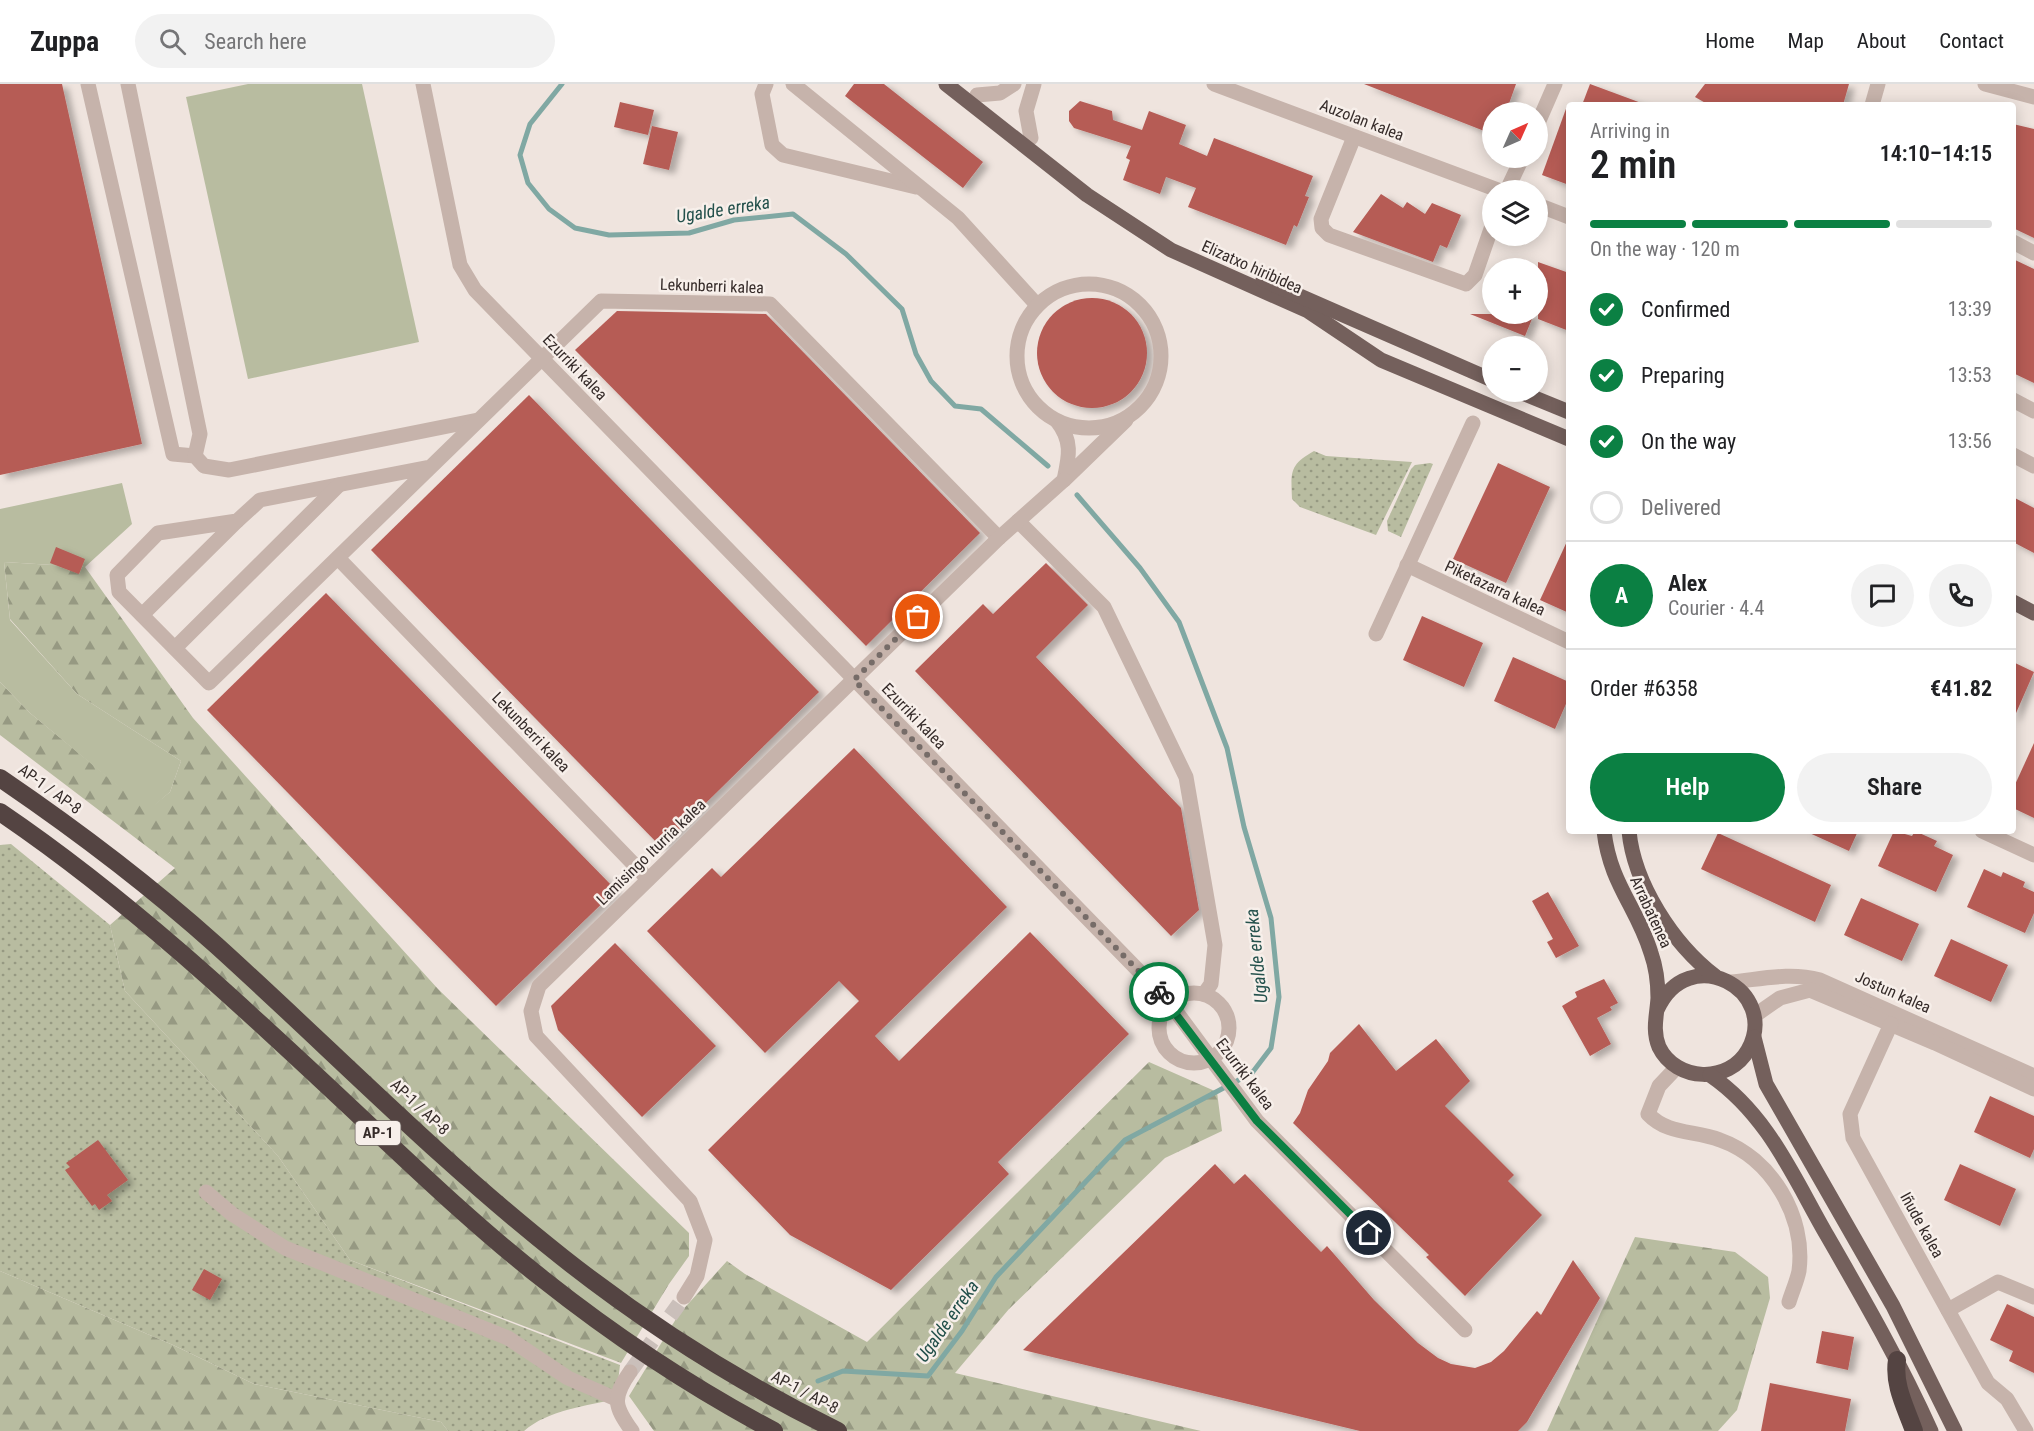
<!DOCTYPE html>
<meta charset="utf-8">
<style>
:root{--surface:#fff;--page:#f2f2f2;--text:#202124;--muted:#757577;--line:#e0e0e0;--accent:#0b8043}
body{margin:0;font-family:"Roboto Condensed",sans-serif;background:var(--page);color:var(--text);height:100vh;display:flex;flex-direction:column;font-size:22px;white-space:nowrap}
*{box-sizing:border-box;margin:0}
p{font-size:20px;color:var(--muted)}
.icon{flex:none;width:33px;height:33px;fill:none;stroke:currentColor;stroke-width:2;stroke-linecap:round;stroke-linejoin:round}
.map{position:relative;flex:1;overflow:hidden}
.drawer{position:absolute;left:1566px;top:18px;width:450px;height:732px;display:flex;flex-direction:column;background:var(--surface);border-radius:6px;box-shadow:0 3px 15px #0003}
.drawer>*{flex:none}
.needle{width:39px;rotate:45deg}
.fabs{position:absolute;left:1482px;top:18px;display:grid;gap:12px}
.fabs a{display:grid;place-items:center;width:66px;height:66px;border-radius:50%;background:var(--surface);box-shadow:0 3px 15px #0003;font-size:30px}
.pin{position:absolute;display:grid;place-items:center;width:51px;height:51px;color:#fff;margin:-26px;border:3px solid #fff;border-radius:50%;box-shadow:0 2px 6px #0007}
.courier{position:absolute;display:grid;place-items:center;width:60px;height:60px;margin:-30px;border:4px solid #0b8043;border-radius:50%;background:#fff;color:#222;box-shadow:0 2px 8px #0007}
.headline em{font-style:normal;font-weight:600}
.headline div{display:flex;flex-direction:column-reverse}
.headline{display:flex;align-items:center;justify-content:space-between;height:102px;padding:0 24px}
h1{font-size:39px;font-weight:600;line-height:45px}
.bar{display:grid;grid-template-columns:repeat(4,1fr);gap:9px 6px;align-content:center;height:72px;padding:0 24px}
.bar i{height:8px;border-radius:4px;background:var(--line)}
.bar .on{background:var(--accent)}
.bar p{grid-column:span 4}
.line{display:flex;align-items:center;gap:15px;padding:0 24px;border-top:2px solid var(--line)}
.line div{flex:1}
.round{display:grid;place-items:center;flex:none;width:63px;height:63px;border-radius:32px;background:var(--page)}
ol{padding:0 24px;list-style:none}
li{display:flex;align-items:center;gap:18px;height:66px}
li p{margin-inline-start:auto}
li .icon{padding:6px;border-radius:50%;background:var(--accent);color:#fff;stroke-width:4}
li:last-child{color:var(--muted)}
li i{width:33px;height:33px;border:3px solid var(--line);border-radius:50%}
.primary-button{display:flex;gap:12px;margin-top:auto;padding:12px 24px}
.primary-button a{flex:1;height:69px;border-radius:36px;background:var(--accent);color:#fff;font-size:24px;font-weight:600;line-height:69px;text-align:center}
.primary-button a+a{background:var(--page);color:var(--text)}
header{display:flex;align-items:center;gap:36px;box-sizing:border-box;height:84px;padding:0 30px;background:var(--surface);border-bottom:2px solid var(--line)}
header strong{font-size:28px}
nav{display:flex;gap:33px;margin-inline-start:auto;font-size:21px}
.search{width:420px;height:54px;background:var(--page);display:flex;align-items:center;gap:15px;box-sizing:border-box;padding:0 21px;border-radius:33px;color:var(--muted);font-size:22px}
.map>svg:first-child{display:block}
.grass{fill:url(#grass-dots)}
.forest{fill:url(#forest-firs)}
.garden{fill:#b8bca0}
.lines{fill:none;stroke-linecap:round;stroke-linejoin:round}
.stream{stroke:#80a8a3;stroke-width:5}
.building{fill:#b65b55;filter:url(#shadow)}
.minor-tunnel{stroke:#cabfba;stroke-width:15;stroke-dasharray:15 8;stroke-linecap:butt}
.minor{stroke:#c6b3ab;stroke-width:15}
.major{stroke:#74605c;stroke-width:15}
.highway{stroke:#544442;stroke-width:18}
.done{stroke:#766c68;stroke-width:6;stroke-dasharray:0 10.8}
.route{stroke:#0b8043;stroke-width:8}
.labels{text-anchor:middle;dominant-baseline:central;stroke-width:5;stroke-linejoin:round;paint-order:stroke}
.shield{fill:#f7efea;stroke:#6f6663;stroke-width:1.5}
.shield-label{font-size:15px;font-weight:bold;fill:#352b29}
.street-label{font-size:16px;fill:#352b29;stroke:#f7efea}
.water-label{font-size:18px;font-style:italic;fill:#24514c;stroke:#f7efea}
</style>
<header>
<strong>Zuppa</strong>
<div class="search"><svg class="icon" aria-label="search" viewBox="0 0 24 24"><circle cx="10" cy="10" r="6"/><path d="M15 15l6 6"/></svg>Search here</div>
<nav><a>Home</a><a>Map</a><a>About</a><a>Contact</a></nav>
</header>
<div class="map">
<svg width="2034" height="1347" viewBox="0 0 2034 1347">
<defs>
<pattern id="grass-dots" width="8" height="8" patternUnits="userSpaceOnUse" patternTransform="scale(1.5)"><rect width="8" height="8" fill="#b8bca0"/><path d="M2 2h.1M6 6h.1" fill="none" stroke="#969982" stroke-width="1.8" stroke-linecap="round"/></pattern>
<pattern id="forest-firs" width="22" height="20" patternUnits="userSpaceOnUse" patternTransform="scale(1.5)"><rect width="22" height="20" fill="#b8bca0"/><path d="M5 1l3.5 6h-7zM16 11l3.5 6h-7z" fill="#969982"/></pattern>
<filter id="shadow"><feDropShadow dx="6" dy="4" stdDeviation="3" flood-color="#0004"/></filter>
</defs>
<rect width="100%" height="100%" fill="#efe4de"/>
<g class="grass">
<path d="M 1314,367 L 1326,372 L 1412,378 L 1376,451 L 1300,423 L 1292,415 C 1291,388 1289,381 1314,367 Z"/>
<polygon points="1430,379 1433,380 1401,453 1388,447 1387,437 1411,385 1415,381"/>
<path d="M 11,760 L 110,841 L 125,907 L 278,1072 L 350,1176 L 620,1281 L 616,1315 C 586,1322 548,1326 524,1347 L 448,1347 L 441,1338 L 254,1300 L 173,1261 L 0,1187 L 0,761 Z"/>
</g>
<g class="forest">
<polygon points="4,478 85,483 193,634 438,905 689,1149 689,1172 669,1200 621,1279 350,1176 278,1072 125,907 110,841 175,784 0,651 0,598 30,629 148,726 170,708 181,677 77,610 10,535"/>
<polygon points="1149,978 1217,1008 1222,1047 1165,1074 1009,1225 955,1289 1201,1347 654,1347 629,1312 679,1230 727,1177 745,1190 867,1258"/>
<polygon points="1635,1153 1735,1168 1768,1193 1770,1214 1737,1326 1718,1347 1547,1347"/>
<polygon points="0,1187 173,1261 254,1300 441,1338 448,1347 0,1347"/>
</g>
<g class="garden">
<polygon points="248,0 362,0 419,258 248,295 186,13"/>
<polygon points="122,399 132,440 85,483 4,478 10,536 77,610 181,677 170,708 148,727 30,629 0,598 0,425"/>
</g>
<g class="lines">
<g class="stream">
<polyline points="562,0 530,40 520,71 528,99 549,125 575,144 609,151 689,149 734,136 793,130 846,170 902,225 916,270 931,297 955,322 981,325 1048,382"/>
<polyline points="818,1297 843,1287 928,1292 962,1247 996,1193 1125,1056 1252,989 1271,964 1279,913 1271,834 1244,743 1227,664 1179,538 1140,484 1077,411"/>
</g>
</g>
<g class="building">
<polygon points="0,0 62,0 142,360 0,391"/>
<polygon points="854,0 884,0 983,78 963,104 845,12"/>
<polygon points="1364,0 1516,0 1506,28 1492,28 1492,50"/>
<polygon points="1590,0 1644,20 1643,21 1582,21"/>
<polygon points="1705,0 1849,0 1843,21 1709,21 1695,13"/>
<polygon points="1080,17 1112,27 1113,36 1142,46 1149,27 1186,41 1179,60 1207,72 1214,54 1313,92 1305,112 1309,113 1297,143 1294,141 1286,161 1188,123 1196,104 1166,93 1160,110 1123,96 1130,76 1126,74 1131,62 1074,44 1069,37 1069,27"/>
<polygon points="620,18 654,26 648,51 614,43"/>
<polygon points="1567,22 1569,22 1569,101 1542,91"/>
<polygon points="2013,40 2034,45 2034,154 2013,144"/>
<polygon points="652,42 678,48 669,86 643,80"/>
<polygon points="1381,110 1403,124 1407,118 1425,130 1432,119 1461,131 1447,164 1440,161 1433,178 1353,148"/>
<polygon points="2013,175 2034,185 2034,299 2013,289"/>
<polygon points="1538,178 1569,189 1569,247 1538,235"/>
<circle cx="1092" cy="269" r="55"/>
<polygon points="617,227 766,230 980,449 866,562 575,266"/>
<polygon points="1470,230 1534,230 1525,252"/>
<polygon points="529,311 819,608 661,763 371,466"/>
<polygon points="1498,379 1550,403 1506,499 1453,475"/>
<polygon points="2013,413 2034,424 2034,469 2013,458"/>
<polygon points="1569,453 1569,529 1540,516"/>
<polygon points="56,463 85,475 79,490 50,479"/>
<polygon points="1046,479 1088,521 1036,573 1181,724 1199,826 1171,852 915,587 983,520 993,530"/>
<polygon points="326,509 616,806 496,922 207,626"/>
<polygon points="1422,532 1483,559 1464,603 1403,576"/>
<polygon points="1513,573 1569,598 1569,613 1555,645 1494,617"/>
<polygon points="2013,578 2034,588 2013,636"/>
<polygon points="2034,659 2034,734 2013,724 2013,705"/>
<polygon points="854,664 1007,823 875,952 899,977 1030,848 1129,950 998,1078 1009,1090 891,1206 790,1151 708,1066 859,917 839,897 765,969 647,847 712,784 721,793"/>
<polygon points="1805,747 1858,747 1849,767"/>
<polygon points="1894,747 1912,752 1915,747 1937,757 1934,762 1953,771 1936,808 1878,782"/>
<polygon points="1718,749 1831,801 1815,838 1701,785"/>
<polygon points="1984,785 2001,793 2003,788 2025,798 2023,803 2034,808 2034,829 2025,849 1967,823"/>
<polygon points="1548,808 1579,862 1556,874 1547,858 1553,855 1532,817"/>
<polygon points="1861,814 1919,840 1902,877 1844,851"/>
<polygon points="1951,855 2008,881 1991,918 1934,892"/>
<polygon points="615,859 716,962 642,1033 558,946 551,922"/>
<polygon points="1604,895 1618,919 1610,923 1612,926 1597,934 1611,960 1590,972 1562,922 1577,913 1575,908"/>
<polygon points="1359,940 1396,987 1436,955 1470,997 1445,1022 1514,1091 1508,1097 1542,1131 1465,1212 1426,1173 1429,1171 1293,1039 1300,1029 1308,1006 1328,977 1330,969"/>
<polygon points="1990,1012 2034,1032 2034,1065 2030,1074 1974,1048"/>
<polygon points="98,1056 128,1096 107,1111 112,1117 99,1126 95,1120 92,1122 65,1086 70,1083 66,1079"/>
<polygon points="1215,1080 1234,1100 1245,1090 1321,1168 1327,1162 1374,1216 1418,1259 1438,1274 1451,1280 1475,1284 1491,1278 1504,1267 1537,1227 1541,1231 1573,1176 1600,1214 1527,1338 1518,1347 1360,1347 1023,1266"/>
<polygon points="1960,1080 2016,1105 2000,1142 1944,1116"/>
<polygon points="204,1185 222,1195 210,1216 192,1206"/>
<polygon points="2007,1220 2034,1233 2034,1289 2009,1277 2013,1267 1990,1256"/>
<polygon points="1822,1247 1854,1253 1848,1286 1816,1279"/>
<polygon points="1770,1299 1851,1315 1845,1347 1761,1347"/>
</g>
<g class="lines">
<polyline class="minor-tunnel" points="630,1288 684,1213"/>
<g class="minor">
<polyline points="88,0 173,370 195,372 204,382 229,386 478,336"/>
<polyline points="128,0 200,350 195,372"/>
<polyline points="423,0 460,181 475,206 1169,918 1257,1037 1465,1246"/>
<polyline points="766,0 762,10 772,61 783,71 916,103"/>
<polyline points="793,0 958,134 1037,221"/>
<polyline points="1214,0 1498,106"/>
<polyline points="1985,0 2034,13"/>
<polyline points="977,11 1000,9 1014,0"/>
<polyline points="1872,21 1878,0"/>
<polyline points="1538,39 1555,0"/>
<polyline points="1354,53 1321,135 1322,144 1329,151 1466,200 1475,191 1492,142"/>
<polyline points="1031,54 1026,27 1034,0"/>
<polyline points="1507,106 1522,74"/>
<polyline points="1538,121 1569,133"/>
<polyline points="2013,158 2034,169"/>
<circle cx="1089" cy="272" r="72"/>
<polyline points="2013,316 2034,327"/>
<path d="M 1057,337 C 1073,357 1069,373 1064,396 L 1126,336"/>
<polyline points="2013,371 2034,382"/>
<polyline points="430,383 260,416 237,437 158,449 117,491 119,508 209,599 601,217 770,220 999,454"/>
<polyline points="1018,437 1104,523 1186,693 1215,861 1211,900 1204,910"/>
<polyline points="338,474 648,795"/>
<polyline points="1407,481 1569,558"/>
<polyline points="142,531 237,437"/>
<polyline points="1376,550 1473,339"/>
<polyline points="175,564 339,401"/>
<polyline points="1982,747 2034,771"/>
<path d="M 1731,898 C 1762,895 1790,888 1820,896 L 2034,992"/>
<circle cx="1194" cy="944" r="35"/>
<polyline points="1754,932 1780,914 1810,906 1935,959 2034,1005"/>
<polyline points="1891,940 1850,1030 1853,1054 1988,1299 2007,1315 2026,1347"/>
<path d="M 1677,983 L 1659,1002 L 1648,1030 C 1668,1051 1694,1046 1720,1056 C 1771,1074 1806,1132 1799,1187 C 1797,1197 1792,1208 1789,1218"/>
<polyline points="206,1108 232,1130 285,1164 508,1254 568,1294 616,1315"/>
<polyline points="684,1213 697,1192 705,1156 690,1117 536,952 531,927 539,902 999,454 1064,396"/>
<polyline points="1948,1226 1998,1198 2034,1213"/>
<path d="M 630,1288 C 612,1314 614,1322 632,1347"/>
</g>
<g class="major">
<polyline points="946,0 1087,111 1171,166 1308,227 1381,276 1569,355"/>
<polyline points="1263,196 1492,296"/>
<polyline points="1520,308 1569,328"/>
<polyline points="2013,518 2034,529"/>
<path d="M 1604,747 C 1610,800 1637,823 1651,869 C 1656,883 1658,899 1658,914 C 1657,931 1652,946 1659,963 C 1676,998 1729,1000 1748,966 C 1781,906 1688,856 1657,926"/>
<path d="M 1629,747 C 1634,800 1673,860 1715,892"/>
<polyline points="1754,953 1766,1000 1893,1222 1955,1347"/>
<path d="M 1710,991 C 1767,1030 1792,1090 1825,1148 C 1863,1214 1900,1278 1931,1347"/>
</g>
<g class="highway">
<path d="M 0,694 C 75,745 148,800 216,861 C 331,965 440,1077 562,1173 C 648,1241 740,1299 838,1347"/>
<path d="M 0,728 C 127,814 239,919 351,1024 C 414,1083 476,1143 544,1196 C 616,1253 693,1304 774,1347"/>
<path d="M 1897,1276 C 1893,1301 1906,1324 1914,1347"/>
</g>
</g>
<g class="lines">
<polyline class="done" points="918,533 854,596 1159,908"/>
<polyline class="route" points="1159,908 1257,1037 1369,1149"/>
</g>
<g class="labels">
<rect class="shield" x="355.5" y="1037" width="45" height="24" rx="4.5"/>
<g class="shield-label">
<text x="378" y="1049">AP-1</text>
</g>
<g class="street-label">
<text transform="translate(1362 36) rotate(21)">Auzolan kalea</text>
<text transform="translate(1252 183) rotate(24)">Elizatxo hiribidea</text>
<text transform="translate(712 202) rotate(2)">Lekunberri kalea</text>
<text transform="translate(575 283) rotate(46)">Ezurriki kalea</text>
<text transform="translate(1495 504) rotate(25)">Piketazarra kalea</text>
<text transform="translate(914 632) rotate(46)">Ezurriki kalea</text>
<text transform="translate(531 648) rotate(46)">Lekunberri kalea</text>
<text transform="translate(50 705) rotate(36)">AP-1 / AP-8</text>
<text transform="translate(651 768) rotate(-44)">Lamisingo Iturria kalea</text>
<text transform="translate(1651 828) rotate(65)">Arrabatenea</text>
<text transform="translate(1893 908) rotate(24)">Jostun kalea</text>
<text transform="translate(1245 990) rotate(53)">Ezurriki kalea</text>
<text transform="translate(420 1023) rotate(43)">AP-1 / AP-8</text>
<text transform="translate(1922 1141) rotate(61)">Iñude kalea</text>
<text transform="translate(805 1308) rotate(28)">AP-1 / AP-8</text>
</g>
<g class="water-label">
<text transform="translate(723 125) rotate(-9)">Ugalde erreka</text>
<text transform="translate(1256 872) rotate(-96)">Ugalde erreka</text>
<text transform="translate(947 1237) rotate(-55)">Ugalde erreka</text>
</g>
</g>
</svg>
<div class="fabs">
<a><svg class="needle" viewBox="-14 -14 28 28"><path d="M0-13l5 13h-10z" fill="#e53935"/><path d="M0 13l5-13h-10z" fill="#757577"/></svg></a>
<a><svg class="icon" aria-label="layers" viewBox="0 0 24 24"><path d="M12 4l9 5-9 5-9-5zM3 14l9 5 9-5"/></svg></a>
<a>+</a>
<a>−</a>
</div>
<div class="pin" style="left:918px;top:533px;background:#ea580c"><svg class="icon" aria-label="bag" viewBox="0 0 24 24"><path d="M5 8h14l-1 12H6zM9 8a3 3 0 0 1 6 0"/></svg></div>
<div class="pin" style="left:1369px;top:1149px;background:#1f2937"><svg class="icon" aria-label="home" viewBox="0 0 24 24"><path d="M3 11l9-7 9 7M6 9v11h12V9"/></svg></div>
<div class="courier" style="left:1159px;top:908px"><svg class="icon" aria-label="bike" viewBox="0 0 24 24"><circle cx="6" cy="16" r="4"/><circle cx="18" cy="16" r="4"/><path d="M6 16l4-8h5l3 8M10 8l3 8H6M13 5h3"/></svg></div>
<section class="drawer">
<div class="headline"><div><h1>2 min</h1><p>Arriving in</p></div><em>14:10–14:15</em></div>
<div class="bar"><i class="on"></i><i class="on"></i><i class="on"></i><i></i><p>On the way · 120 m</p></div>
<ol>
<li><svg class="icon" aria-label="check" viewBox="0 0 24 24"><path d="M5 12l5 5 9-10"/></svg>Confirmed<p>13:39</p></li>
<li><svg class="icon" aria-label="check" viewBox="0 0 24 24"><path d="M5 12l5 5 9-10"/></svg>Preparing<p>13:53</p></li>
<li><svg class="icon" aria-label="check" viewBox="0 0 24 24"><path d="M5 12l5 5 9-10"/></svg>On the way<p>13:56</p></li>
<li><i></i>Delivered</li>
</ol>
<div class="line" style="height:108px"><b class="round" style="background:var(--accent);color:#fff">A</b><div><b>Alex</b><p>Courier · 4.4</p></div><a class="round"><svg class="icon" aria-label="chat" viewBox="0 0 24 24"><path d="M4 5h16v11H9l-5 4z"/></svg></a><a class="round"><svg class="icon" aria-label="phone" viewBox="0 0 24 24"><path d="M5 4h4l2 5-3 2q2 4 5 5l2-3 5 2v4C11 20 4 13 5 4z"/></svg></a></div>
<div class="line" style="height:78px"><div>Order #6358</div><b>€41.82</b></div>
<div class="primary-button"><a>Help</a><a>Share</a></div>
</section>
</div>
